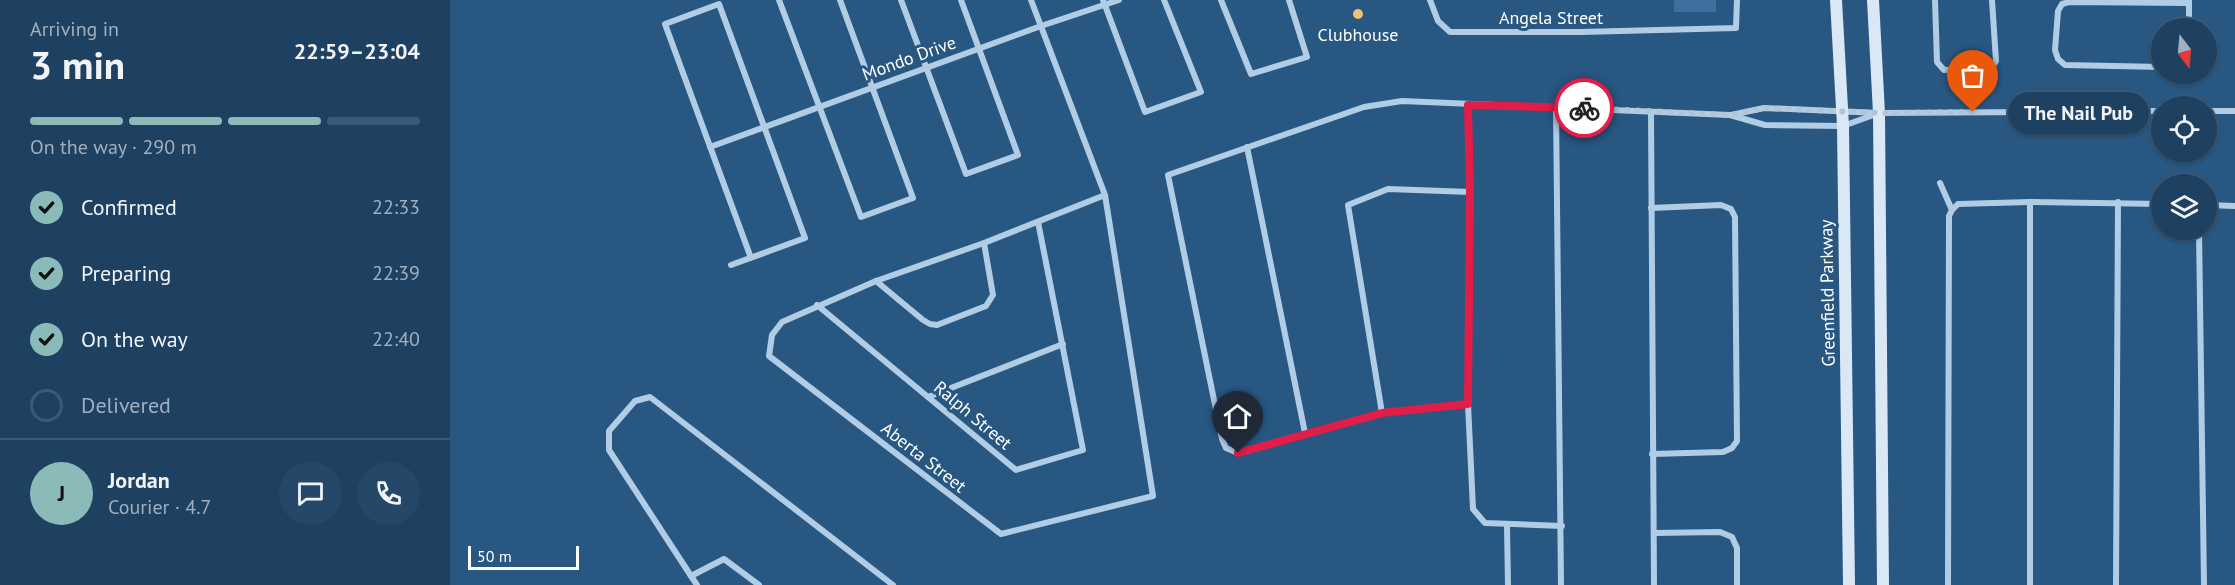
<!DOCTYPE html>
<meta charset="utf-8">
<style>
:root{--surface:#1e4162;--page:#264868;--text:#f1f3f6;--muted:#a1afbe;--line:#3c5a77;--accent:#8bbbb9}
body{margin:0;font-family:"PT Sans",sans-serif;background:var(--page);color:var(--text);height:100vh;display:flex;flex-direction:column;font-size:22px;white-space:nowrap}
*{box-sizing:border-box;margin:0}
p{font-size:20px;color:var(--muted)}
.icon{flex:none;width:33px;height:33px;fill:none;stroke:currentColor;stroke-width:2;stroke-linecap:round;stroke-linejoin:round}
.map{position:relative;flex:1;overflow:hidden}
.sheet{display:flex;flex-direction:column;background:var(--surface);width:450px}
.sheet>*{flex:none}
.needle{width:39px;rotate:164deg}
.fabs{position:absolute;left:1701px;top:18px;display:grid;gap:12px}
.fabs a{display:grid;place-items:center;width:66px;height:66px;border-radius:50%;background:var(--surface);box-shadow:0 2px 4px #0004,0 0 0 2px var(--line);font-size:30px}
.scale{position:absolute;left:18px;bottom:15px;width:111px;box-sizing:border-box;padding-left:6px;border:3px solid #fff;border-top:0;font-size:16px;line-height:21px;white-space:nowrap;color:#fff;-webkit-text-stroke:4px #285782;paint-order:stroke}
.pin{position:absolute;display:grid;place-items:center;width:51px;height:51px;color:#fff;margin:-62px -26px;border-radius:50% 50% 50% 0;rotate:-45deg;box-shadow:0 0 6px #0007}
.pin .icon{rotate:45deg}
.courier{position:absolute;display:grid;place-items:center;width:60px;height:60px;margin:-30px;border:4px solid #e11d48;border-radius:50%;background:#fff;color:#222;box-shadow:0 2px 8px #0007}
.bubble{position:absolute;height:42px;border-radius:21px;background:var(--surface);box-shadow:0 2px 4px #0004,0 0 0 2px var(--line);font-size:20px;font-weight:600;line-height:42px;text-align:center}
.overview em{font-style:normal;font-weight:600}
.overview div{display:flex;flex-direction:column-reverse}
.overview{display:flex;align-items:center;justify-content:space-between;height:102px;padding:0 30px}
h1{font-size:39px;font-weight:600;line-height:45px}
.bar{display:grid;grid-template-columns:repeat(4,1fr);gap:9px 6px;align-content:center;height:72px;padding:0 30px}
.bar i{height:8px;border-radius:4px;background:var(--line)}
.bar .current{background:var(--accent)}
.bar p{grid-column:span 4}
.line{display:flex;align-items:center;gap:15px;padding:0 30px;border-top:2px solid var(--line)}
.line div{flex:1}
.round{display:grid;place-items:center;flex:none;width:63px;height:63px;border-radius:32px;background:var(--page)}
ol{padding:0 30px;list-style:none}
li{display:flex;align-items:center;gap:18px;height:66px}
li p{margin-inline-start:auto}
li .icon{padding:6px;border-radius:50%;background:var(--accent);color:#111;stroke-width:4}
li:last-child{color:var(--muted)}
li i{width:33px;height:33px;border:3px solid var(--line);border-radius:50%}
main{display:flex;flex:1;min-height:0}
.map>svg:first-child{display:block}
.pitch{fill:#3d709f}
.lines{fill:none;stroke-linecap:round;stroke-linejoin:round}
.minor{stroke:#b1cde6;stroke-width:6}
.secondary{stroke:#dae8f6;stroke-width:12}
.done{stroke:#b4c4d3;stroke-width:6;stroke-dasharray:0 10.8}
.route{stroke:#e11d48;stroke-width:8}
.poi-dot{fill:#eec277;stroke:#285782;stroke-width:2}
.labels{text-anchor:middle;dominant-baseline:central;stroke-width:6;stroke-linejoin:round;paint-order:stroke}
.street-label{font-size:18px;fill:#fff;stroke:#285782}
.poi-label{font-size:18px;fill:#fff;stroke:#285782}
</style>
<main>
<section class="sheet">
<div class="overview"><div><h1>3 min</h1><p>Arriving in</p></div><em>22:59–23:04</em></div>
<div class="bar"><i class="current"></i><i class="current"></i><i class="current"></i><i></i><p>On the way · 290 m</p></div>
<ol>
<li><svg class="icon" aria-label="check" viewBox="0 0 24 24"><path d="M5 12l5 5 9-10"/></svg>Confirmed<p>22:33</p></li>
<li><svg class="icon" aria-label="check" viewBox="0 0 24 24"><path d="M5 12l5 5 9-10"/></svg>Preparing<p>22:39</p></li>
<li><svg class="icon" aria-label="check" viewBox="0 0 24 24"><path d="M5 12l5 5 9-10"/></svg>On the way<p>22:40</p></li>
<li><i></i>Delivered</li>
</ol>
<div class="line" style="height:108px"><b class="round" style="background:var(--accent);color:#111">J</b><div><b>Jordan</b><p>Courier · 4.7</p></div><a class="round"><svg class="icon" aria-label="chat" viewBox="0 0 24 24"><path d="M4 5h16v11H9l-5 4z"/></svg></a><a class="round"><svg class="icon" aria-label="phone" viewBox="0 0 24 24"><path d="M5 4h4l2 5-3 2q2 4 5 5l2-3 5 2v4C11 20 4 13 5 4z"/></svg></a></div>
</section>
<div class="map">
<svg width="1785" height="585" viewBox="0 0 1785 585">
<rect width="100%" height="100%" fill="#285782"/>
<rect class="pitch" x="1224" y="0" width="42" height="12"/>
<g class="lines">
<g class="minor">
<polyline points="329,0 411,217 463,198 390,0"/>
<polyline points="451,0 516,174 568,155 511,0"/>
<polyline points="581,0 655,195 703,496 551,534 319,356 322,335 332,322 426,281 534,243 655,195"/>
<polyline points="653,0 695,112 751,92 714,0"/>
<polyline points="771,0 801,74 857,57 839,0"/>
<polyline points="980,0 988,21 1000,32 1131,32 1286,28 1287,0"/>
<polyline points="1485,0 1487,62 1494,70 1541,69 1546,61 1542,0"/>
<polyline points="1739,28 1739,1"/>
<polyline points="1712,67 1615,65 1608,59 1605,50 1608,11 1612,4 1619,2 1739,3"/>
<polyline points="1018,105 1020,192 1018,404 1023,509 1035,523 1112,526"/>
<polyline points="1106,107 1111,585"/>
<polyline points="1756,111 1785,111"/>
<polyline points="1201,112 1204,585"/>
<polyline points="1281,115 1314,108 1429,113 1712,111"/>
<polyline points="260,147 591,26 669,0"/>
<polyline points="797,147 855,433"/>
<polyline points="1490,183 1502,210 1508,204 1580,202 1712,204"/>
<polyline points="1580,202 1580,585"/>
<polyline points="1756,205 1785,206"/>
<polyline points="1201,208 1271,205 1281,209 1285,217 1287,441 1282,448 1273,452 1202,454"/>
<polyline points="1749,230 1754,585"/>
<polyline points="281,265 355,238 269,4 215,24 301,258"/>
<polyline points="426,281 473,320 480,324 487,325 536,306 543,295 534,243"/>
<polyline points="367,305 566,470 633,450 588,222"/>
<polyline points="478,397 613,344"/>
<polyline points="1018,404 932,413 788,453 776,448 772,439 718,175 914,107 952,101 1280,115 1315,125 1393,126 1429,113"/>
<polyline points="932,413 898,205 938,189 1020,192"/>
<polyline points="1057,526 1058,585"/>
<polyline points="1204,533 1270,532 1282,537 1287,548 1287,585"/>
<polyline points="241,576 159,450 159,431 185,401 200,397 443,585"/>
<polyline points="247,585 241,576 274,559 309,585"/>
<polyline points="1498,585 1499,216 1502,210"/>
<polyline points="1666,585 1668,202"/>
</g>
<g class="secondary">
<polyline points="1386,0 1393,126 1399,585"/>
<polyline points="1423,0 1429,113 1433,585"/>
</g>
</g>
<g class="lines">
<polyline class="done" points="1134,108 1280,115 1314,108 1429,113 1523,112"/>
<polyline class="route" points="788,453 932,413 1018,404 1020,192 1018,105 1134,108"/>
</g>
<circle class="poi-dot" cx="908" cy="14" r="6"/>
<g class="labels">
<g class="street-label">
<text x="1101" y="17">Angela Street</text>
<text transform="translate(459 58) rotate(-20)">Mondo Drive</text>
<text transform="translate(1377 293) rotate(-91)">Greenfield Parkway</text>
<text transform="translate(523 415) rotate(40)">Ralph Street</text>
<text transform="translate(474 457) rotate(38)">Aberta Street</text>
</g>
<g class="poi-label">
<text x="908" y="34">Clubhouse</text>
</g>
</g>
</svg>
<div class="fabs">
<a><svg class="needle" viewBox="-14 -14 28 28"><path d="M0-13l5 13h-10z" fill="#e53935"/><path d="M0 13l5-13h-10z" fill="#a1afbe"/></svg></a>
<a><svg class="icon" aria-label="locate" viewBox="0 0 24 24"><circle cx="12" cy="12" r="6"/><path d="M12 2v4M12 18v4M2 12h4M18 12h4"/></svg></a>
<a><svg class="icon" aria-label="layers" viewBox="0 0 24 24"><path d="M12 4l9 5-9 5-9-5zM3 14l9 5 9-5"/></svg></a>
</div>
<div class="scale">50 m</div>
<div class="pin" style="left:1523px;top:112px;background:#ea580c"><svg class="icon" aria-label="bag" viewBox="0 0 24 24"><path d="M5 8h14l-1 12H6zM9 8a3 3 0 0 1 6 0"/></svg></div>
<div class="pin" style="left:788px;top:453px;background:#1f2937"><svg class="icon" aria-label="home" viewBox="0 0 24 24"><path d="M3 11l9-7 9 7M6 9v11h12V9"/></svg></div>
<div class="courier" style="left:1134px;top:108px"><svg class="icon" aria-label="bike" viewBox="0 0 24 24"><circle cx="6" cy="16" r="4"/><circle cx="18" cy="16" r="4"/><path d="M6 16l4-8h5l3 8M10 8l3 8H6M13 5h3"/></svg></div>
<div class="bubble" style="left:1558px;top:92px;width:141px">The Nail Pub</div>
</div>
</main>
